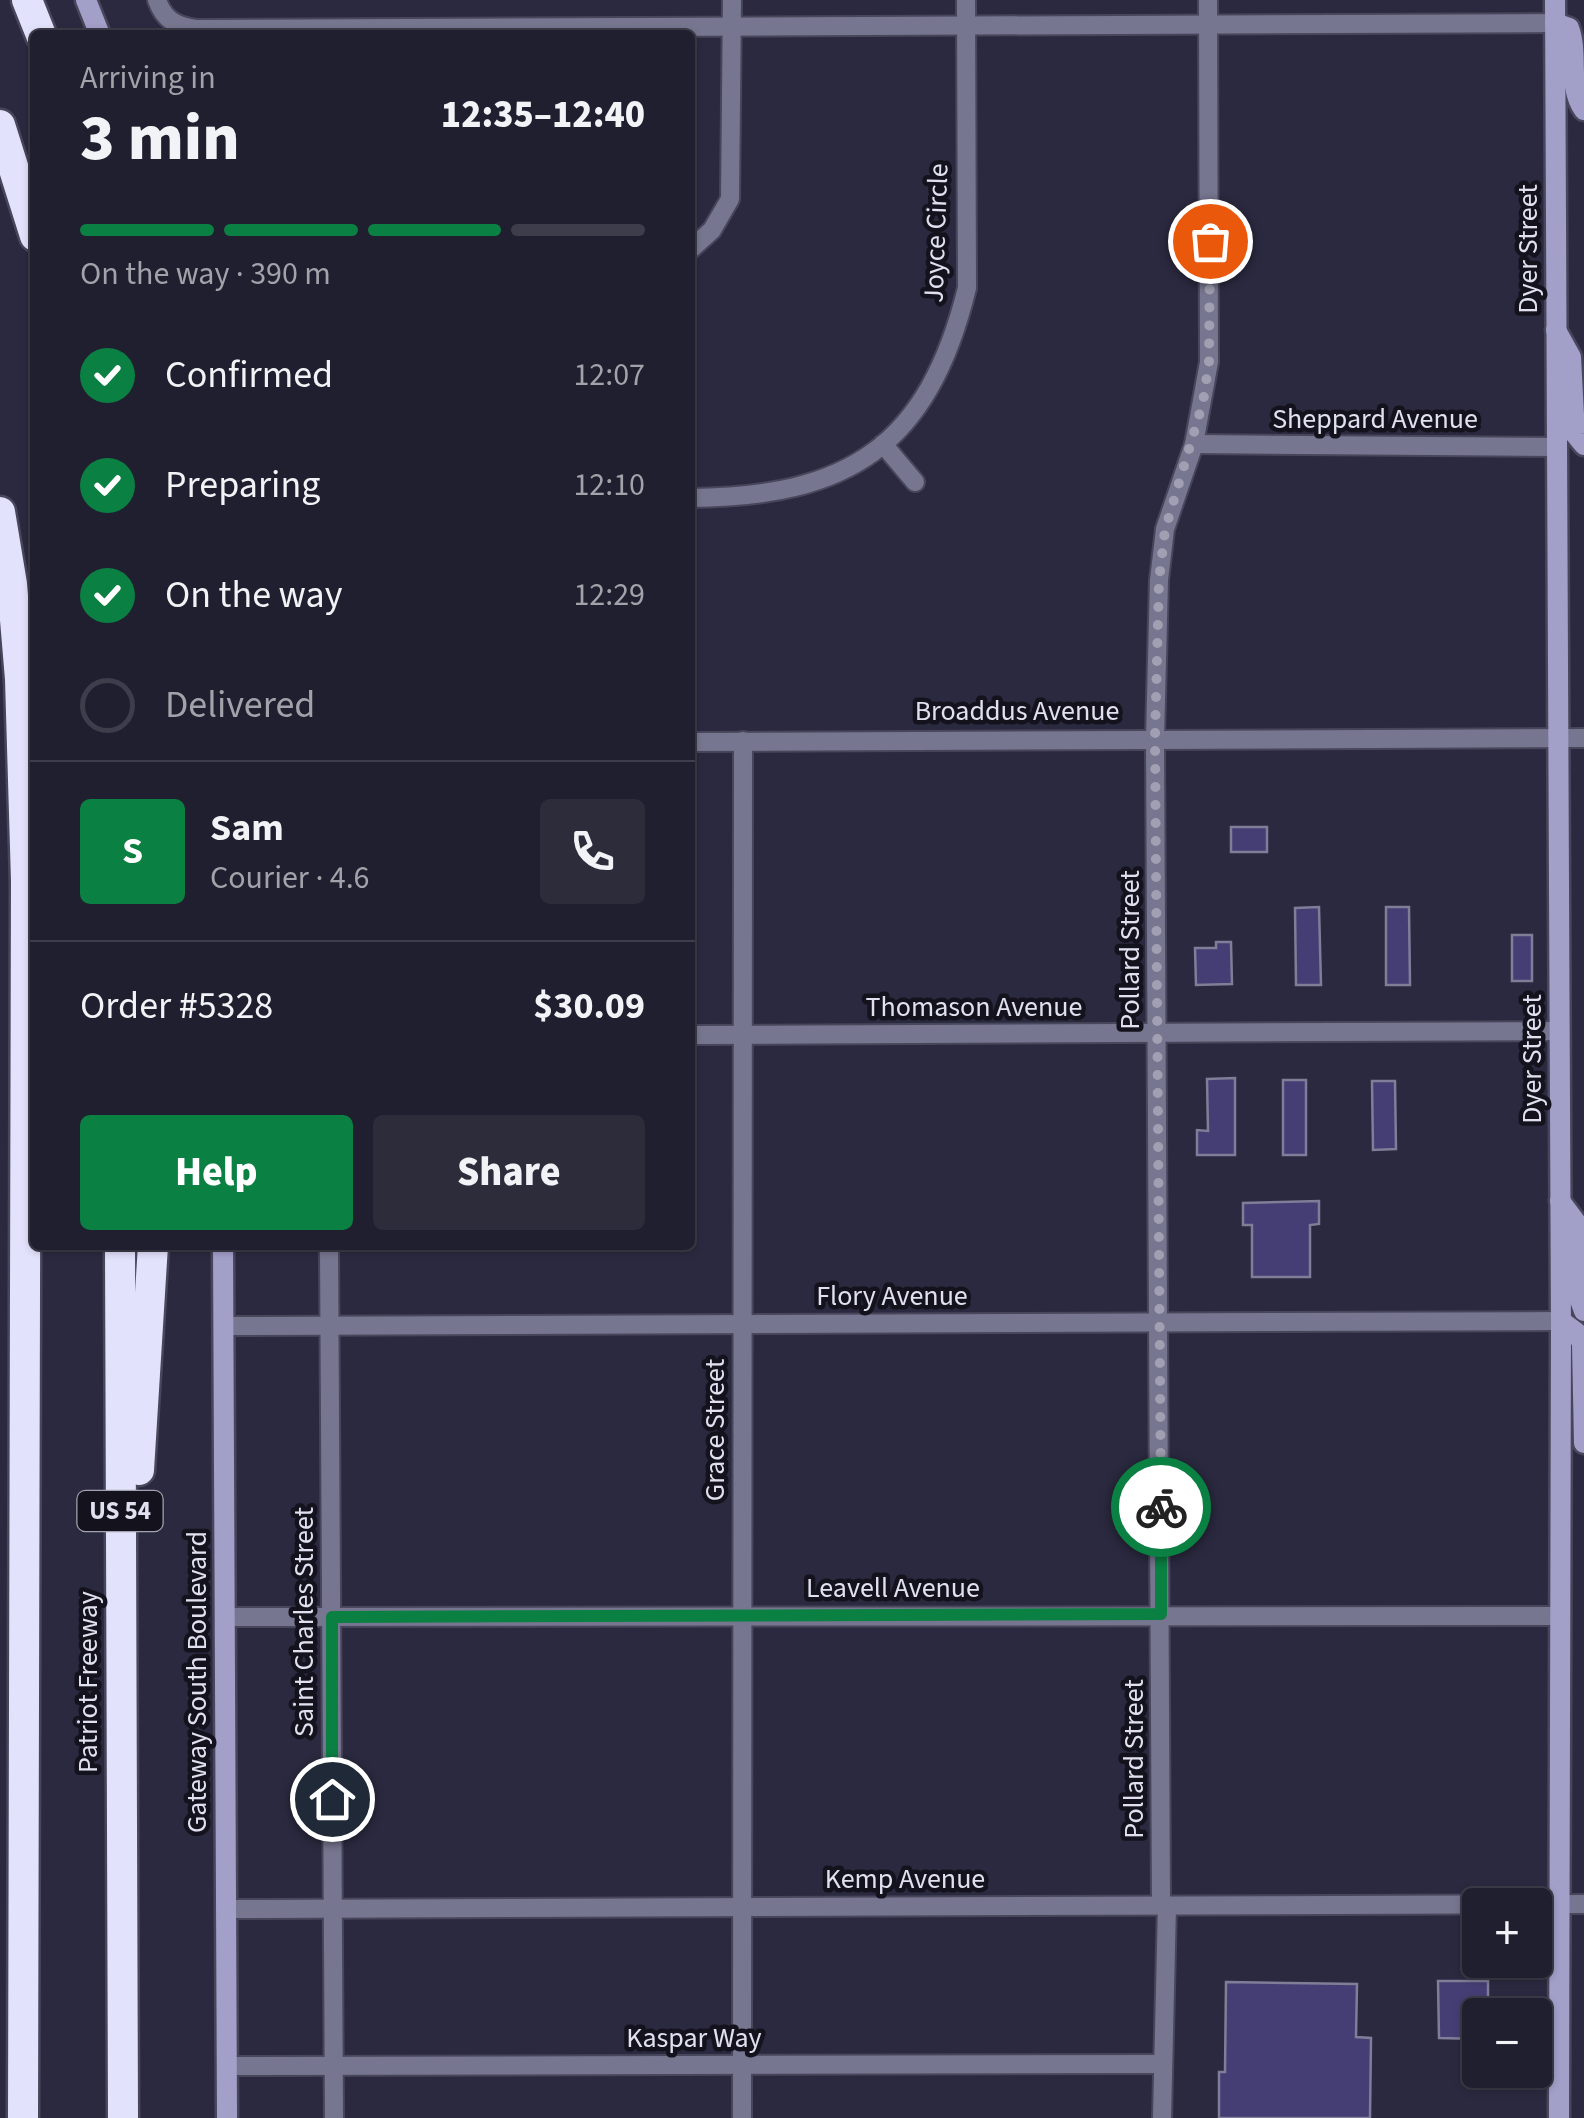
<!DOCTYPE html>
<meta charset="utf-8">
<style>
:root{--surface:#201f2f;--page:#2d2c3b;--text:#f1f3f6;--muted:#a2a2aa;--line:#3d3d4b;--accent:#0b8043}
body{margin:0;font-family:"Source Sans 3",sans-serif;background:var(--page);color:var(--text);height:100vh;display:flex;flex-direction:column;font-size:38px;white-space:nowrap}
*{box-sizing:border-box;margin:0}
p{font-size:32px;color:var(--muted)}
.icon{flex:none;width:55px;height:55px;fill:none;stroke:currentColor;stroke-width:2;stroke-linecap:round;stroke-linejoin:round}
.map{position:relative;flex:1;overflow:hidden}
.details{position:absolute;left:30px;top:30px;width:665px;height:1220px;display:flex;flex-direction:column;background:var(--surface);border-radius:10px;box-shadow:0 2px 8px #0004,0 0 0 2px var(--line)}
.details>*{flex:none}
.tools{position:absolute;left:1462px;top:1888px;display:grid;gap:20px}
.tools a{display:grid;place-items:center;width:90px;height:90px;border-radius:10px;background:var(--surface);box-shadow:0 2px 8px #0004,0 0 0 2px var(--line);font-size:50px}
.pin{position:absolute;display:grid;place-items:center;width:85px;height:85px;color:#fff;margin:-42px;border:5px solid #fff;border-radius:50%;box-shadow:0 2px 10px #0007}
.courier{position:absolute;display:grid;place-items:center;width:100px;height:100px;margin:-50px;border:8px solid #0b8043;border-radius:50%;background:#fff;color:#222;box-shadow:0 2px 12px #0007}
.overview em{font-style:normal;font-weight:800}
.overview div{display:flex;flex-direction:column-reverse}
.overview{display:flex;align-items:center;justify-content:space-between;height:170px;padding:0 50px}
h1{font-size:65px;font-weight:800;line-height:75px}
.bar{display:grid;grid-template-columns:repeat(4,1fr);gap:15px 10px;align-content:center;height:120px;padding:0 50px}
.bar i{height:12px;border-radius:8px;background:var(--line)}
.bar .on{background:var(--accent)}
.bar p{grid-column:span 4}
.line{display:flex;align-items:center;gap:25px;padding:0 50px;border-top:2px solid var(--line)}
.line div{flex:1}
.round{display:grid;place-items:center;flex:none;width:105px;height:105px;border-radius:10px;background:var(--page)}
ol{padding:0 50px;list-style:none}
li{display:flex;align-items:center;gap:30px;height:110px}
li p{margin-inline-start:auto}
li .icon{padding:10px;border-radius:50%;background:var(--accent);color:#fff;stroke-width:4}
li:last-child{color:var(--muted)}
li i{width:55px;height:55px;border:5px solid var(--line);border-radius:50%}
.action{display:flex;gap:20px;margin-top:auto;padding:20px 50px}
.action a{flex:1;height:115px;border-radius:10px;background:var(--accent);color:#fff;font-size:40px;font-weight:800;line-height:115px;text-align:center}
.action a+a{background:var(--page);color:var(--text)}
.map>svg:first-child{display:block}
.building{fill:#453e74;stroke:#7f7d98;stroke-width:2.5}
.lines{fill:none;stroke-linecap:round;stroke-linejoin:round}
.street-casing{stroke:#48465b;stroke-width:22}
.secondary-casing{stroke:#48465b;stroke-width:25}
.highway-casing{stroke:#48465b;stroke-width:35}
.street{stroke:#777690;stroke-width:18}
.secondary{stroke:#a29fc9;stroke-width:20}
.highway{stroke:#e3e2fc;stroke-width:30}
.highway-bridge-casing{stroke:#48465b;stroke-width:35;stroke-linecap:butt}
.highway-bridge{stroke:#e3e2fc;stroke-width:30}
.done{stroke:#a1a0b2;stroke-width:10;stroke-dasharray:0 18}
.route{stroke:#0b8043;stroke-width:12}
.labels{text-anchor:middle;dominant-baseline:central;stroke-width:9;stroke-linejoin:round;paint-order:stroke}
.shield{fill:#14131d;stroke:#a4a2b1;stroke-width:2.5}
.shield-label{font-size:25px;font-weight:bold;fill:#e1e0f0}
.street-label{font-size:28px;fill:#e1e0f0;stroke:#14131d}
</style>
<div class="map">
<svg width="1584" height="2118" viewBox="0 0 1584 2118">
<rect width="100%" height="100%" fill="#2b293f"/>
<g class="building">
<rect x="1231" y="827" width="36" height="25"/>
<polygon points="1319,907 1321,985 1296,985 1295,908"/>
<polygon points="1386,907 1409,907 1410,985 1386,985"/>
<rect x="1512" y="935" width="20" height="46"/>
<polygon points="1216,942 1231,942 1232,984 1196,985 1195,948 1216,948"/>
<polygon points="1235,1078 1235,1155 1197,1155 1197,1130 1208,1131 1207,1079"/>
<rect x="1283" y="1080" width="23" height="75"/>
<polygon points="1372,1081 1395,1081 1396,1149 1373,1150"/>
<polygon points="1319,1201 1319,1224 1310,1225 1310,1277 1252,1277 1252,1225 1243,1225 1243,1203"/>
<polygon points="1438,1981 1488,1981 1488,2015 1480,2015 1480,2039 1439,2038"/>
<polygon points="1226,1982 1357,1984 1356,2037 1371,2038 1370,2118 1219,2118 1219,2072 1225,2072"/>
</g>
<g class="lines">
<defs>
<g id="street">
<path d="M 157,0 C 164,20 176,26 196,29 L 1555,23"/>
<polyline points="690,250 712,230 730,199 732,0"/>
<polyline points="883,444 915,482"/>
<polyline points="1194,444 1556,447"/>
<path d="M 690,498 C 849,497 928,446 967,288 L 966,0"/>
<polyline points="690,742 1584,738"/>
<polyline points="690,1035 1559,1031"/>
<polyline points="329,1245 334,2118"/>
<polyline points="223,1326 1561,1321"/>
<polyline points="224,1617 1561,1616"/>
<polyline points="1161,1905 1155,738 1159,580 1165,529 1194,444 1209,362 1208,0"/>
<polyline points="226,1909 1584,1904"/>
<polyline points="226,2066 1163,2064"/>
<polyline points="742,2118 743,741"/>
<polyline points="1162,2118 1167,1905"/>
</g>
<g id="secondary">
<polyline points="86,0 100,35"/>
<polyline points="1555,0 1561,1328 1559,2118"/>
<path d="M 1555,23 L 1569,28 C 1579,54 1567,87 1584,110"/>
<polyline points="1556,330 1571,357 1575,434 1584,445"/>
<polyline points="1560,1201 1575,1221 1580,1300 1584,1311"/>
<polyline points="223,1245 227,2118"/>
<polyline points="1561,1321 1576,1332 1582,1343 1584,1443"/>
</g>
<g id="highway">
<polyline points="27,0 41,35"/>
<polyline points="0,125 35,236"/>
<polyline points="0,512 12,584 20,679"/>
<polyline points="120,1245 123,2118"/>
<polyline points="139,1470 153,1245"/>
<polyline points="23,2118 26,881"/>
</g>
</defs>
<use href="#street" class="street-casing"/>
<use href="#secondary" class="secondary-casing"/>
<use href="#highway" class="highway-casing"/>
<use href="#street" class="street"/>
<use href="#secondary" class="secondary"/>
<use href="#highway" class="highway"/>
<defs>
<polyline id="highway-bridge" points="20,679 26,881"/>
</defs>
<use href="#highway-bridge" class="highway-bridge-casing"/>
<use href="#highway-bridge" class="highway-bridge"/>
</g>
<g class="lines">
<polyline class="done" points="1161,1507 1155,738 1159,580 1165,530 1203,402 1209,362 1210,241"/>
<polyline class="route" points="332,1799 332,1617 1161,1614 1161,1507"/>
</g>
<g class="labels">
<rect class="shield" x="77.5" y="1491" width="85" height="40" rx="8"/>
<g class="shield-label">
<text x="120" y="1511">US 54</text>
</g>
<g class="street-label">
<text transform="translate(936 233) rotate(-88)">Joyce Circle</text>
<text transform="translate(1528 249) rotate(-90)">Dyer Street</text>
<text x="1375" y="419">Sheppard Avenue</text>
<text x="1017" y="711">Broaddus Avenue</text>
<text transform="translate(1130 950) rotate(-90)">Pollard Street</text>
<text x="974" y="1007">Thomason Avenue</text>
<text transform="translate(1532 1059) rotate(-90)">Dyer Street</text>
<text x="892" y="1296">Flory Avenue</text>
<text transform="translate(715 1430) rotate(-90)">Grace Street</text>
<text x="893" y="1588">Leavell Avenue</text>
<text transform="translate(304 1622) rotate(-90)">Saint Charles Street</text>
<text transform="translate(88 1682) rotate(-90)">Patriot Freeway</text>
<text transform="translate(197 1682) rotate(-90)">Gateway South Boulevard</text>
<text transform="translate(1134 1759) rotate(-90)">Pollard Street</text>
<text x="905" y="1879">Kemp Avenue</text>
<text x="694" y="2038">Kaspar Way</text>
</g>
</g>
</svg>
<div class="tools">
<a>+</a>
<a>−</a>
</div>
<div class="pin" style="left:1210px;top:241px;background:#ea580c"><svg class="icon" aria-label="bag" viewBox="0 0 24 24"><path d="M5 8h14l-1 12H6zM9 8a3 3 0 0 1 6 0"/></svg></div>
<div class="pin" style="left:332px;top:1799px;background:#1f2937"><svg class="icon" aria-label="home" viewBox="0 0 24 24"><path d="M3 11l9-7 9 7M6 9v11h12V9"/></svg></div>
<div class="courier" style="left:1161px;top:1507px"><svg class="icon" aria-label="bike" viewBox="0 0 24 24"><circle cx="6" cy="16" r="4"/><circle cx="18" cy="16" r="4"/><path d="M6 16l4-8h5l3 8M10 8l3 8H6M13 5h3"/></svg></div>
<section class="details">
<div class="overview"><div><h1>3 min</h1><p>Arriving in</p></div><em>12:35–12:40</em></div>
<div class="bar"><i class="on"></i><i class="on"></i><i class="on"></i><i></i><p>On the way · 390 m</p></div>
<ol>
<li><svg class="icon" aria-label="check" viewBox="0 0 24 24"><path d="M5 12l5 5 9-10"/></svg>Confirmed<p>12:07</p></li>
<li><svg class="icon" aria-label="check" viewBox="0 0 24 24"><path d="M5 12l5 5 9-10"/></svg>Preparing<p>12:10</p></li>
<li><svg class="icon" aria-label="check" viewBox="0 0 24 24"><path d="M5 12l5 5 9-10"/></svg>On the way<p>12:29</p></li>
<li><i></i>Delivered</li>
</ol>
<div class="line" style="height:180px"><b class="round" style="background:var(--accent);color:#fff">S</b><div><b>Sam</b><p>Courier · 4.6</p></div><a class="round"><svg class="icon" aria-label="phone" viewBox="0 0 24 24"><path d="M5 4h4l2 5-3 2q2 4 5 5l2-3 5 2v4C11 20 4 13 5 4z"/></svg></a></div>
<div class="line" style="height:130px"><div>Order #5328</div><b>$30.09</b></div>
<div class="action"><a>Help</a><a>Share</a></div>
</section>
</div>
